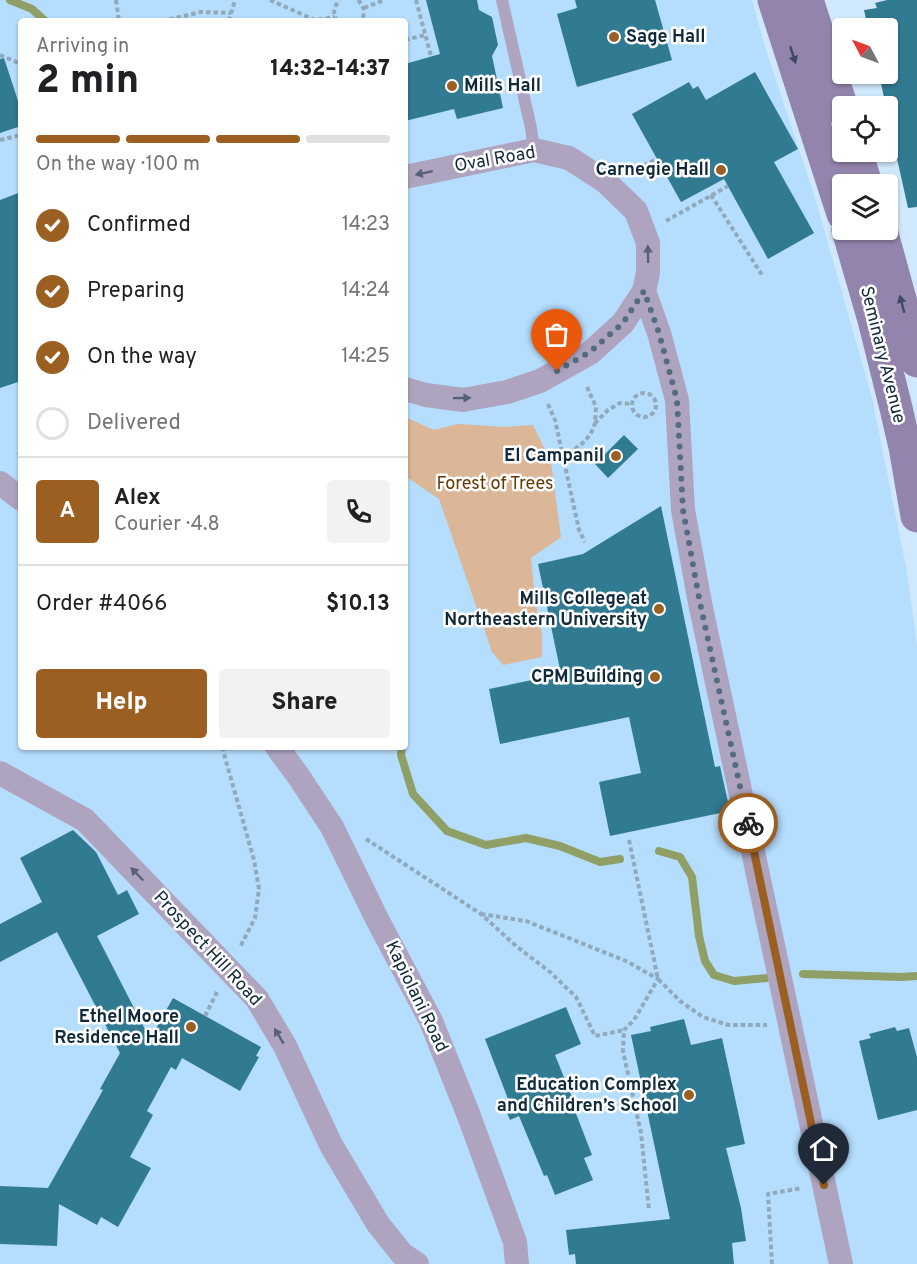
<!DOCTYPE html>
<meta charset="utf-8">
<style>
:root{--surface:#fff;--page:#f2f2f2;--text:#202124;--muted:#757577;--line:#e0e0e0;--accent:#9b5f22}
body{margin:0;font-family:Overpass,sans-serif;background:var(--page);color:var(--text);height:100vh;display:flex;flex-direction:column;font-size:22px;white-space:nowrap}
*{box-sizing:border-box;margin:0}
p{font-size:20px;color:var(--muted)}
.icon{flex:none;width:33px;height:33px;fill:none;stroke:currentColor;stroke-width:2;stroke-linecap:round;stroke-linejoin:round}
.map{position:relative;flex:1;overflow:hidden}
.side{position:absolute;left:18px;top:18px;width:390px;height:732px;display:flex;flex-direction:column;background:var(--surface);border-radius:6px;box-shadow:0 2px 4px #0004}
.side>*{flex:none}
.needle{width:39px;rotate:311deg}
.fabs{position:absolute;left:832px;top:18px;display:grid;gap:12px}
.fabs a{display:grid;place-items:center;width:66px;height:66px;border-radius:6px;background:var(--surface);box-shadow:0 2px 4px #0004;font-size:30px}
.pin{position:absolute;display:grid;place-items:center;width:51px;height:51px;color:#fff;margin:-62px -26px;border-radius:50% 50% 50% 0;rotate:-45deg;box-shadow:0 0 6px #0007}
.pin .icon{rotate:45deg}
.courier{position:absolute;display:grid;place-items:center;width:60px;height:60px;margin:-30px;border:4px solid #9b5f22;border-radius:50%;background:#fff;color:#222;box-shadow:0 2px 8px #0007}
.summary em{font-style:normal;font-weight:800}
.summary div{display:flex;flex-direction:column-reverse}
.summary{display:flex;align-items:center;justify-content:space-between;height:102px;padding:0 18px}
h1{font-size:39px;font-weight:800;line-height:45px}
.bar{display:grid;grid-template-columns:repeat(4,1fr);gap:9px 6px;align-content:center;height:72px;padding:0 18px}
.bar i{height:8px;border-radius:4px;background:var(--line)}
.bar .on{background:var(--accent)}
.bar p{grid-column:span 4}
.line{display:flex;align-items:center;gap:15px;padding:0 18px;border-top:2px solid var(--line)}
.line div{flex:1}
.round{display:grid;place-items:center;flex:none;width:63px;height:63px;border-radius:6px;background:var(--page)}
ol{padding:0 18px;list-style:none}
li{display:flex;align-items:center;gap:18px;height:66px}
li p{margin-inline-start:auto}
li .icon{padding:6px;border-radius:50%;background:var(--accent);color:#fff;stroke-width:4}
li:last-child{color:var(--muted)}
li i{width:33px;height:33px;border:3px solid var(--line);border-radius:50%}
.action{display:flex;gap:12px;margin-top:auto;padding:12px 18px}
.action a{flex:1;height:69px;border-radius:6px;background:var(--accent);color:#fff;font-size:24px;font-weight:800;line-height:69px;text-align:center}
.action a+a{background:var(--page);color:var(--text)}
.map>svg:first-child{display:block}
.built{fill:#b5ddfd;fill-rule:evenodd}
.green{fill:#dbb697}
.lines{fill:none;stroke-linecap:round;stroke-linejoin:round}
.stream{stroke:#8f9f66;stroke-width:8}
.building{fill:#307a92}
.path{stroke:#90a9bb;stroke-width:4;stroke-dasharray:4.5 3;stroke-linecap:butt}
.lane{stroke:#aea4c0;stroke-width:12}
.street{stroke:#aea4c0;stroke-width:24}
.secondary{stroke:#9384ad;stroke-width:33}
.oneway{fill:#3e4963}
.oneway2{fill:#576077}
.done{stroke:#536c7e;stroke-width:6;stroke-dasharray:0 10.8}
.route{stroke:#9b5f22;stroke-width:8}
.poi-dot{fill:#9b5f22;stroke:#fff;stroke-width:2}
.labels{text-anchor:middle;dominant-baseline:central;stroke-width:5;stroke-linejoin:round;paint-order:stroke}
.poi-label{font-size:18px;font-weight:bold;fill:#10293b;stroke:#fff;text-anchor:end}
.street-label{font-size:18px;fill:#10293b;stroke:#fff}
.park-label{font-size:18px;fill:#653701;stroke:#fff}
</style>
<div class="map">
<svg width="917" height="1264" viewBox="0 0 917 1264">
<rect width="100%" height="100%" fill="#d0e8fb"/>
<path class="built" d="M 0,0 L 752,0 L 766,50 L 816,201 L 872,398 L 907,572 L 917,645 L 917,1264 L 0,1264 ZM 21,21 L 405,21 L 405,747 L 21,747 Z"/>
<polygon class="green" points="405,417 434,430 458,424 504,427 533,425 551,462 561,537 531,558 535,599 542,635 542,657 503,665 492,652 439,499 405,476"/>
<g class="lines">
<g class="stream">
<polyline points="10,0 32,9 45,21"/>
<polyline points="402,747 401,755 413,794 447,831 486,845 526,838 560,846 600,862 620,859"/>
<polyline points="659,851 680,857 692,877 699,936 705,961 714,975 734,981 767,978"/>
<polyline points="803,974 902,977 917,976"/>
</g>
</g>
<g class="building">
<polygon points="426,0 477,0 479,10 492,17 498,45 492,56 503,108 457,119 454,109 405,121 405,64 440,54"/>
<polygon points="575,0 655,0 672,60 577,87 557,14 577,8"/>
<polygon points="887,0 917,0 917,207 908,208 892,136 891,137 888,123 888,106 884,106 883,102 885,102 879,74 888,74 888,28 868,28 864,10 877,8 875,3"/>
<polygon points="4,58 21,110 21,126 0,133 0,59"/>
<polygon points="755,72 798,149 774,162 814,233 768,259 724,179 681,202 632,114 689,82 693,89 698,86 706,100"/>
<polygon points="21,192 21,381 0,388 0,200"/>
<polygon points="624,435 638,449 608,478 595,464"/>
<polygon points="661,506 715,767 720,766 730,811 610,836 599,782 641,773 629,717 500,744 489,689 561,674 538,564 583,554"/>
<polygon points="73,830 96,852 118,895 127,890 139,914 97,936 150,1039 173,998 261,1047 256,1056 259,1057 240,1091 182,1058 176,1070 171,1067 147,1111 153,1115 130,1157 151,1168 118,1227 101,1217 97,1225 59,1204 57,1246 0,1244 0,1186 48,1188 103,1090 100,1089 120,1053 57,932 0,962 0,924 42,902 20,858"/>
<polygon points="566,1007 581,1044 555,1055 572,1097 570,1098 592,1155 584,1158 593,1180 555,1195 547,1175 544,1176 519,1116 510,1120 502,1101 508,1099 485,1039"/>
<polygon points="684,1019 691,1045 722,1038 745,1144 726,1148 741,1208 746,1241 732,1243 734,1264 576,1264 575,1254 569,1255 566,1230 670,1219 631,1035 651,1031 650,1027"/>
<polygon points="895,1027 897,1031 909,1028 917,1057 917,1110 878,1120 859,1041 871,1038 869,1034"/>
</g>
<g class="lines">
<g class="path">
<polyline points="116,0 119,21"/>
<polyline points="270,0 315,20 335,17"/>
<path d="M 358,0 C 364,6 366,13 361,21"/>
<polyline points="416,0 431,56"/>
<polyline points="364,8 384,0"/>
<polyline points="162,21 201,12 231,13"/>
<polyline points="229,21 235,0"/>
<path d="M 337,21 C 332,13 334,6 340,0"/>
<polyline points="405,40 425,35"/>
<polyline points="0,55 21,64"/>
<polyline points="0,140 21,135"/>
<polyline points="630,172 657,159"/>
<polyline points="711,195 762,275"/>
<polyline points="666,221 728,186"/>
<polyline points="587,387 596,407 595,423 608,410 620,403 632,404"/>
<circle cx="644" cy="405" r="12"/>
<polyline points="548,404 555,420 579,530 585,542"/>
<polyline points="18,455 21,453"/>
<path d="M 562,457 C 577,448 590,441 595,423"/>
<polyline points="222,747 254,860 259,889 255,918 240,947"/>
<polyline points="366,839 481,914 516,946 550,972 576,997 595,1036 624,1030"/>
<polyline points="629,840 658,979 680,1001 703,1017 728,1025 767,1025"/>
<polyline points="481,914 526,921 626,961 658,979 634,1020 624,1030 623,1051 641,1133 649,1210"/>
<polyline points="205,1016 217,992"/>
<polyline points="772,1264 768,1194 802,1188"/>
</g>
<polyline class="lane" points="502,0 531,128 534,150"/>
<g class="street">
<polyline points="405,177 534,150 569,158 606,182 636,211 648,243 648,273 644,291 623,323 590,353 540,381 507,392 463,400 426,395 405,389"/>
<polyline points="644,291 659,333 677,400 683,510 700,603 841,1264"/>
<polyline points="0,483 21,499"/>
<polyline points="277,747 299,777 332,827 377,919 431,1021 469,1116 515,1242 517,1264"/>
<polyline points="0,773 85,820 257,999 285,1046 331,1145 378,1224 402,1254 417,1264"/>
</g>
<g class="secondary">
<polyline points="774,0 843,214"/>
<polyline points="807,0 843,111"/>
<polyline points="856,152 866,184"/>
<polyline points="848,230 874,320 896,408 905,447 917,516"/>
<polyline points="881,230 917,361"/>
</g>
</g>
<defs><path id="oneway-solid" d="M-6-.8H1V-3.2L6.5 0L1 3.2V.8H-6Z" transform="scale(1.5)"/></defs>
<g class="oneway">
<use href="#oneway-solid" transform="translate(793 55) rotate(72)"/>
<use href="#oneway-solid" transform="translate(902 304) rotate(-105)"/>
</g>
<g class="oneway2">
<use href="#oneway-solid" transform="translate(424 173) rotate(168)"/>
<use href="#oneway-solid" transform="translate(648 254) rotate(-91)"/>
<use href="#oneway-solid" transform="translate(462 398) rotate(-1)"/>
<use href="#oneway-solid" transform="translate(137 874) rotate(-134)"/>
<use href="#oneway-solid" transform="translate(279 1036) rotate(-121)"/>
</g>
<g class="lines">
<polyline class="done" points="557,371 590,352 623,323 644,291 659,333 677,400 683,510 700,603 748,823"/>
<polyline class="route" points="748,823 824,1185"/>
</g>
<g class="poi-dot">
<circle cx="614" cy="37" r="6"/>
<circle cx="452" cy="86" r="6"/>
<circle cx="721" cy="170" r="6"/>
<circle cx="616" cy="456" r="6"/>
<circle cx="659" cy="609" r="6"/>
<circle cx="655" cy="677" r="6"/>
<circle cx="191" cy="1027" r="6"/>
<circle cx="689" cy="1095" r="6"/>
</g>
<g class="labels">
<g class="poi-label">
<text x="626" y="37" text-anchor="start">Sage Hall</text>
<text x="464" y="86" text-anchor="start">Mills Hall</text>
<text x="709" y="170">Carnegie Hall</text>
<text x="604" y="456">El Campanil</text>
<text x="647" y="599">Mills College at<tspan x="647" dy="21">Northeastern University</tspan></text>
<text x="643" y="677">CPM Building</text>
<text x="179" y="1017">Ethel Moore<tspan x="179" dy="21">Residence Hall</tspan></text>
<text x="677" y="1085">Education Complex<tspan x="677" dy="21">and Children’s School</tspan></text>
</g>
<g class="street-label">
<text transform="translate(495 160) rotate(-10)">Oval Road</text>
<text transform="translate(882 355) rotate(76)">Seminary Avenue</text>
<text transform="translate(207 949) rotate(47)">Prospect Hill Road</text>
<text transform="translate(416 997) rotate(64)">Kapiolani Road</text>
</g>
<g class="park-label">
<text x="495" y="484">Forest of Trees</text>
</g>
</g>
</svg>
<div class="fabs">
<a><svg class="needle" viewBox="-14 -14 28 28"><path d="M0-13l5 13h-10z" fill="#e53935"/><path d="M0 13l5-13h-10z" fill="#757577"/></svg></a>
<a><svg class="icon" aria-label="locate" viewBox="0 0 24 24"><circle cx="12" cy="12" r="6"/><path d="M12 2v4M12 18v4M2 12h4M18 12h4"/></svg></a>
<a><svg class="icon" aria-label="layers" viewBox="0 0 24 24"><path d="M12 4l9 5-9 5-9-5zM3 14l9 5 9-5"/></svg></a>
</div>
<div class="pin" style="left:557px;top:371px;background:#ea580c"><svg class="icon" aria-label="bag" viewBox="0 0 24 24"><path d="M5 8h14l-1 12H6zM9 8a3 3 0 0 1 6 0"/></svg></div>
<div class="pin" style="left:824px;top:1185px;background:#1f2937"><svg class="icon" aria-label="home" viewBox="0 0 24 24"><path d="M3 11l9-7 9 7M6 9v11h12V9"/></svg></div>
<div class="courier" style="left:748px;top:823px"><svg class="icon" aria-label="bike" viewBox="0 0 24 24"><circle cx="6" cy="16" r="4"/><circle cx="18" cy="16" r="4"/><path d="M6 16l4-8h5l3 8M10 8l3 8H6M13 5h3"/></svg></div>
<section class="side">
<div class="summary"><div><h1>2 min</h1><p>Arriving in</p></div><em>14:32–14:37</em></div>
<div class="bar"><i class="on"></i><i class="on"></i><i class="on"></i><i></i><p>On the way · 100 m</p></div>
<ol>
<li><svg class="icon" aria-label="check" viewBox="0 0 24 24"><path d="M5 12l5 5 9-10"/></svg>Confirmed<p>14:23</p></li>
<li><svg class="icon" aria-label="check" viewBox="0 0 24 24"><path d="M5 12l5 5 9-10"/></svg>Preparing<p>14:24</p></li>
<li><svg class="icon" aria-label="check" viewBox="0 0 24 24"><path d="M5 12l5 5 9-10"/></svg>On the way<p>14:25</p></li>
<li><i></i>Delivered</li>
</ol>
<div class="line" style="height:108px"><b class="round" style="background:var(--accent);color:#fff">A</b><div><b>Alex</b><p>Courier · 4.8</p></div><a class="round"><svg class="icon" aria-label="phone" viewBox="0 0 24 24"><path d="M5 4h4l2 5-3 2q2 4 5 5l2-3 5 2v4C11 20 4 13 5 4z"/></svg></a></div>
<div class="line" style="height:78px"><div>Order #4066</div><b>$10.13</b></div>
<div class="action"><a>Help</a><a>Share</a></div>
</section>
</div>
